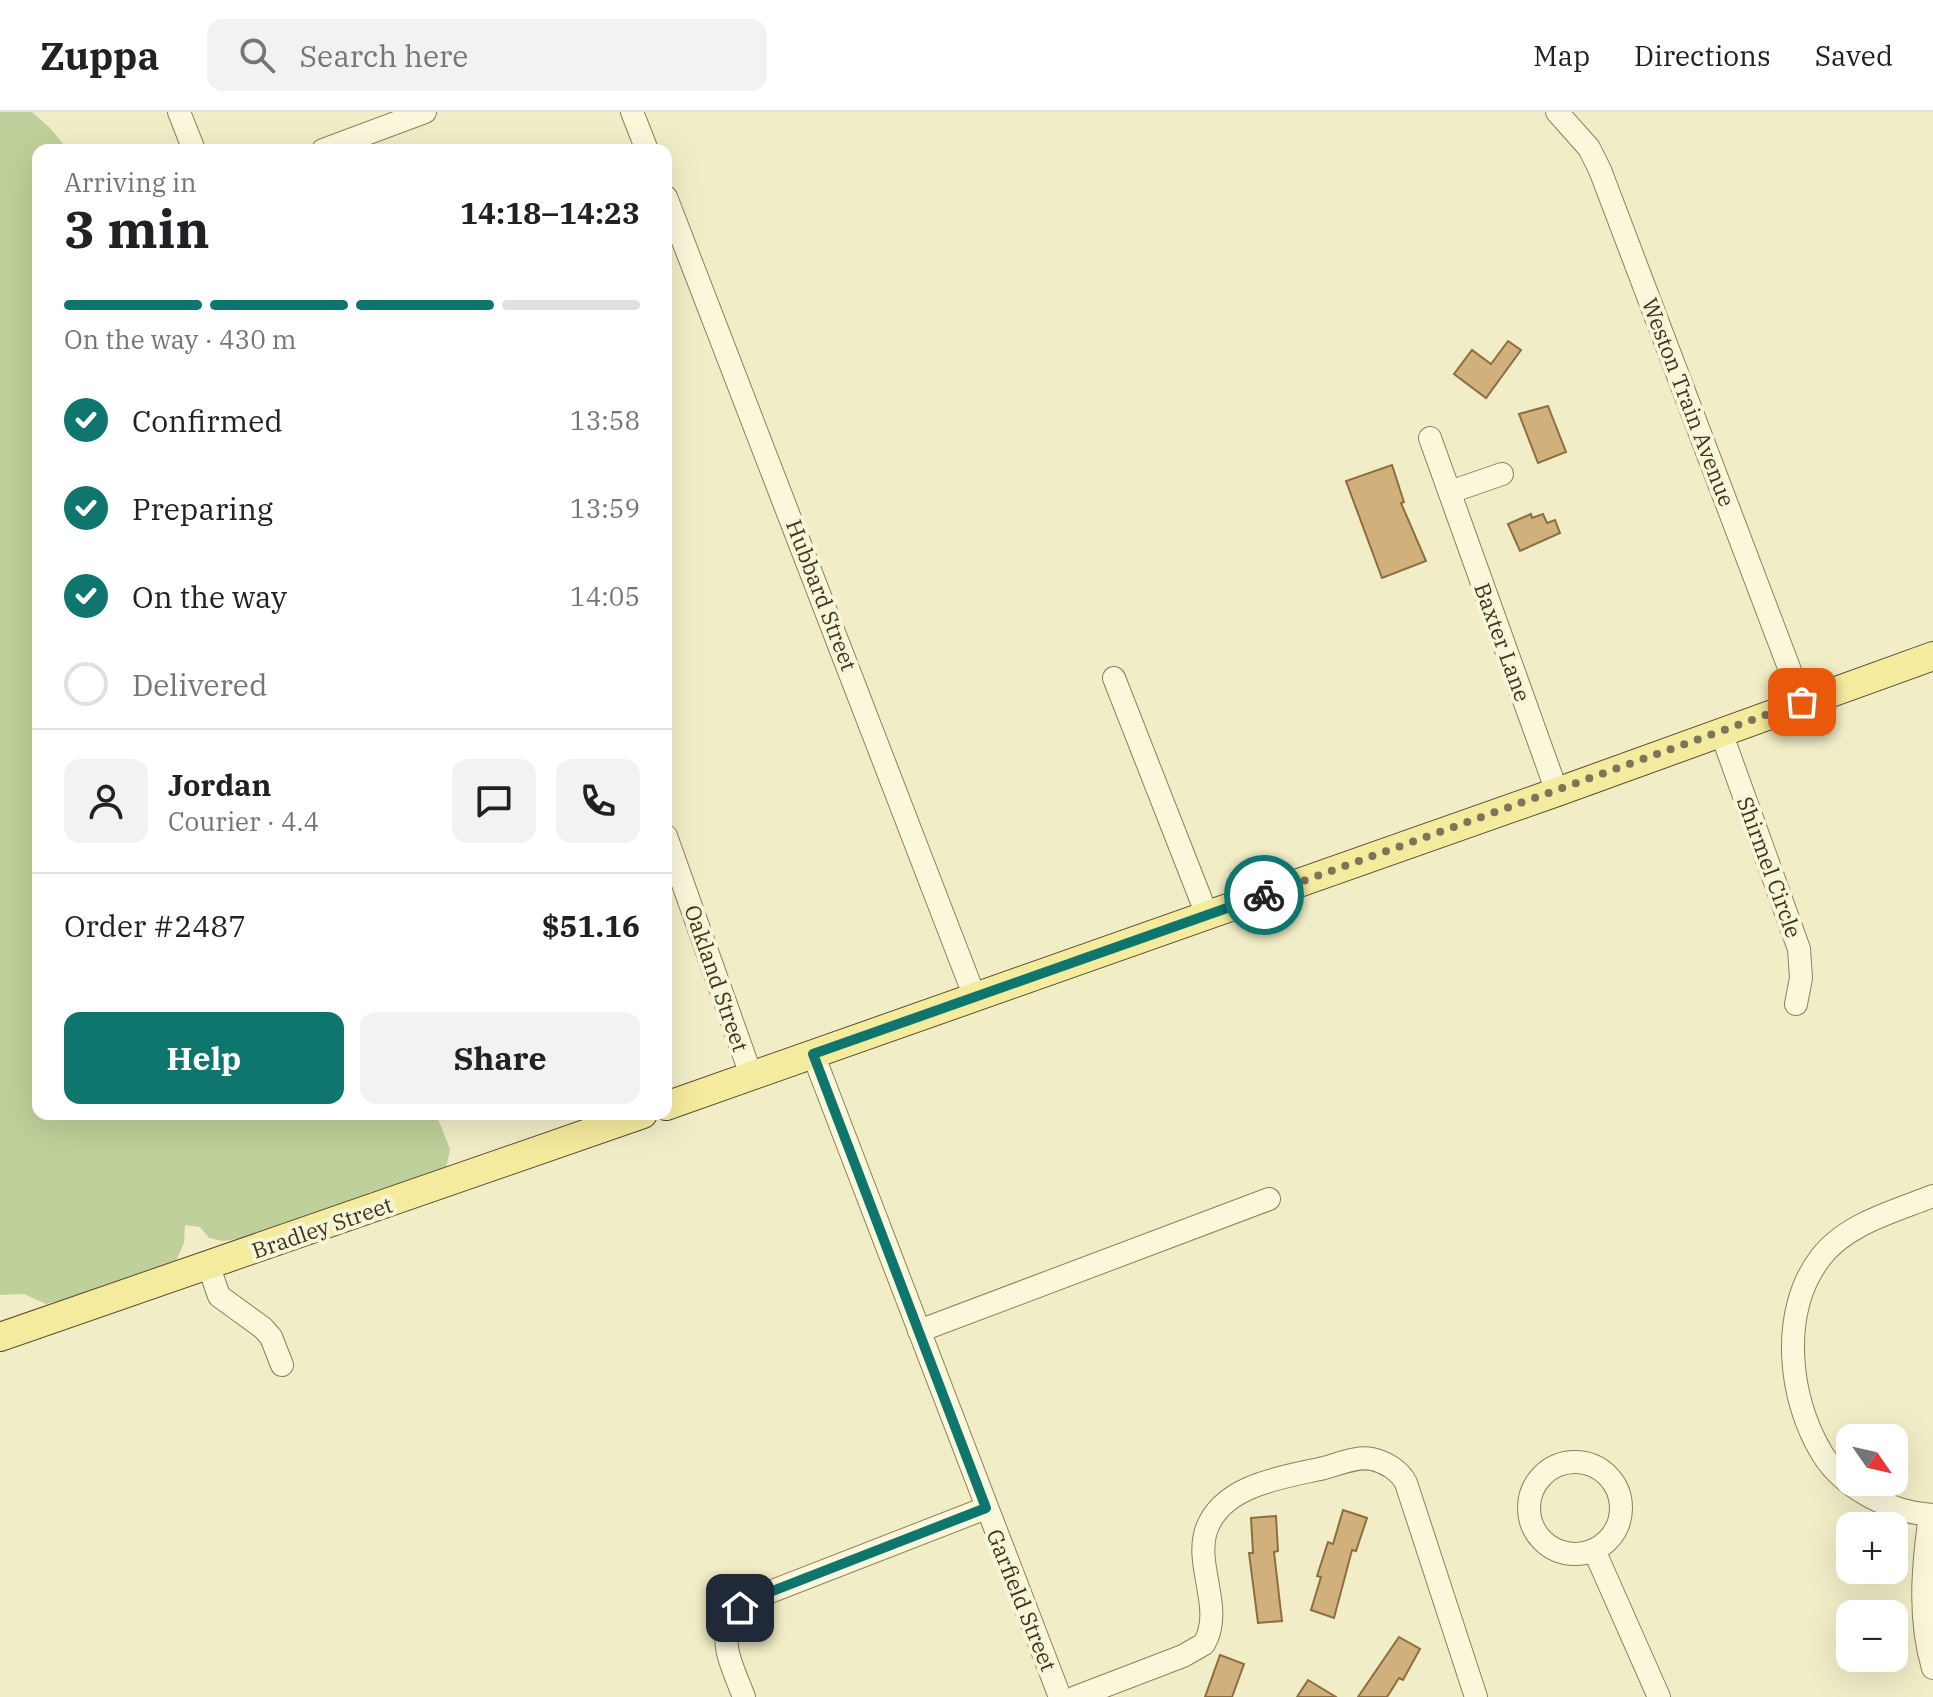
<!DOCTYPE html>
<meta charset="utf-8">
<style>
:root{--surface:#fff;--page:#f2f2f2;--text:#202124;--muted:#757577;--line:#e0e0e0;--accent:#0f766e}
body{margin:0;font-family:"IBM Plex Serif",serif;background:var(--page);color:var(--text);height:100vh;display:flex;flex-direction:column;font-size:30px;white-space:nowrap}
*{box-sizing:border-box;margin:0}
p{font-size:26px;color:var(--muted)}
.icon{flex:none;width:44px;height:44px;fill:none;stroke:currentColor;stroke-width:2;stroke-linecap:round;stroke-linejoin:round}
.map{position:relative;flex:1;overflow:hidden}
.drawer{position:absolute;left:32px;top:32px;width:640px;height:976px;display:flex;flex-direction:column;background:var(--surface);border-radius:16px;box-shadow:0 8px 32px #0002}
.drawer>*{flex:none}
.needle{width:52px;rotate:124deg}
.fabs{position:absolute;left:1836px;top:1312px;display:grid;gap:16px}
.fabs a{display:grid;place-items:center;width:72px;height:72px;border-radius:16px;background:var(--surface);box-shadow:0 8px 32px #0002;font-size:40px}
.pin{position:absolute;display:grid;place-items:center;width:68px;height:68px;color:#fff;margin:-34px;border-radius:16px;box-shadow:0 4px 12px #0006}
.courier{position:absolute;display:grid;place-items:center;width:80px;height:80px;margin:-40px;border:6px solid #0f766e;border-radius:50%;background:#fff;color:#222;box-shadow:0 2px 10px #0007}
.headline em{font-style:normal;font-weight:700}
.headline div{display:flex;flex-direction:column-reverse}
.headline{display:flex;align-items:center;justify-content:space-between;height:136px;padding:0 32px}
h1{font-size:52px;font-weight:700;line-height:60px}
.bar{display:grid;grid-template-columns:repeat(4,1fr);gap:12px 8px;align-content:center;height:96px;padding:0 32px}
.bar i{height:10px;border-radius:6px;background:var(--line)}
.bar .on{background:var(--accent)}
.bar p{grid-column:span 4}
.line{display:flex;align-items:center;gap:20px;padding:0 32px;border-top:2px solid var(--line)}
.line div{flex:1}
.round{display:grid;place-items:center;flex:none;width:84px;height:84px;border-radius:16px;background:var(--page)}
ol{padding:0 32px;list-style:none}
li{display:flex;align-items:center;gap:24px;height:88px}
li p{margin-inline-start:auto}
li .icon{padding:8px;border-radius:50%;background:var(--accent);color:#fff;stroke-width:4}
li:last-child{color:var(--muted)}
li i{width:44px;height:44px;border:4px solid var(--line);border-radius:50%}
.button{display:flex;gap:16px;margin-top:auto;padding:16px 32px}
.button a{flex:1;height:92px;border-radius:16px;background:var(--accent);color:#fff;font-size:32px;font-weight:700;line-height:92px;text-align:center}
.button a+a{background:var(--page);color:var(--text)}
header{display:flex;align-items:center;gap:48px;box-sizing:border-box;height:112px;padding:0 40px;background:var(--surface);border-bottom:2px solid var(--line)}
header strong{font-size:38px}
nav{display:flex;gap:44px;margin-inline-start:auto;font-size:28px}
.search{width:560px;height:72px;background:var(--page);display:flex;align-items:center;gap:20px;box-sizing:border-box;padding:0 28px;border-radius:16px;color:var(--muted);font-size:30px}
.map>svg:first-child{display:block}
.green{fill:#bfd09a}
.building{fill:#d0b07b;stroke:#8e6e3f;stroke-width:2}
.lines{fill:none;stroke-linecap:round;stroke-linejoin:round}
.minor-casing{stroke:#8d805b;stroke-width:24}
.major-casing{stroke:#5b4d2f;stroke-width:30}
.minor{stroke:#faf7db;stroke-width:22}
.major{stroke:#f4eb9e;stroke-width:28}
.done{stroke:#7c755a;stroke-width:8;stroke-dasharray:0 14.4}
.route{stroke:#0f766e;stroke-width:10}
.labels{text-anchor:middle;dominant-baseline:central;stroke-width:8;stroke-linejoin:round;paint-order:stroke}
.street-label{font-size:22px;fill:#3d341f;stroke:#f7f5d7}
</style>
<header>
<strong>Zuppa</strong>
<div class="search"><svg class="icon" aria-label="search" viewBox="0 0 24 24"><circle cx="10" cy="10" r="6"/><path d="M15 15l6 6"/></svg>Search here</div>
<nav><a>Map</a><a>Directions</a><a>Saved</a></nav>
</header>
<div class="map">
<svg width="1933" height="1585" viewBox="0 0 1933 1585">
<rect width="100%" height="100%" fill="#f1edc7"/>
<polygon class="green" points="0,0 32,0 50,16 68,38 38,38 38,1002 436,1002 450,1037 446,1057 390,1079 370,1080 350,1095 245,1126 223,1129 209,1126 200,1115 185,1113 184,1131 174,1153 117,1175 46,1192 24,1182 0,1183"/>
<g class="building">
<polygon points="1508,229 1521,238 1486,286 1454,262 1472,238 1491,252"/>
<polygon points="1548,294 1566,340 1538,351 1519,302"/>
<polygon points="1392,353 1404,390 1401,391 1426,449 1382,466 1346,369"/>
<polygon points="1531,402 1532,406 1543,402 1547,411 1555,408 1560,421 1520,439 1508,412"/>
<polygon points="1343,1398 1367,1406 1356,1439 1352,1438 1334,1506 1311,1498 1321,1465 1317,1464 1328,1430 1333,1432"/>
<polygon points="1276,1404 1278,1439 1274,1440 1282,1509 1258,1511 1249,1441 1253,1441 1251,1406"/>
<polygon points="1399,1525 1420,1537 1403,1568 1399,1566 1387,1585 1358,1585"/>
<polygon points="1220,1543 1244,1552 1232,1585 1205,1585"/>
<polygon points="1308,1568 1336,1585 1297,1585"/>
</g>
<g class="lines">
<defs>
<g id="minor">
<polyline points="179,0 194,38"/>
<polyline points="632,0 647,38"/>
<polyline points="1557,0 1589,36 1600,58 1802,590"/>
<polyline points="323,38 425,0"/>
<polyline points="666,85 974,883"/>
<polyline points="1430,326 1557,680"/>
<polyline points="1450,380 1502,362"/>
<polyline points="1114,566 1207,803"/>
<polyline points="1721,620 1799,837 1801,866 1796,892"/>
<polyline points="666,724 751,963"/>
<polyline points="813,942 1060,1585"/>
<path d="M 1933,1084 C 1895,1099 1846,1112 1821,1145 C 1779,1199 1788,1287 1823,1343 C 1845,1378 1893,1401 1933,1403"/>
<polyline points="209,1155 219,1184 263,1216 271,1225 282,1253"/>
<polyline points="919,1219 1269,1087"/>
<circle cx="1575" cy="1396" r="46"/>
<path d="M 1930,1403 C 1923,1454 1918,1506 1933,1556"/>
<polyline points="1594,1438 1659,1585"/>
<path d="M 744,1585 C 726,1539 709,1511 762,1483 L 986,1396"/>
<path d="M 1076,1585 L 1183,1544 L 1204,1532 C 1225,1496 1193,1453 1207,1416 C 1224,1372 1285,1365 1324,1356 C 1339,1352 1357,1344 1372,1347 C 1386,1350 1400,1359 1406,1371 L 1476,1585"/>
</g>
<g id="major">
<polyline points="666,994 1557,680 1933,544"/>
<polyline points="0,1225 643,1002"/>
</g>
</defs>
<use href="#minor" class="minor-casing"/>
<use href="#major" class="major-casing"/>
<use href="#minor" class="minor"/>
<use href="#major" class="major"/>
</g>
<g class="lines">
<polyline class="done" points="1264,783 1802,590"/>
<polyline class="route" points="740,1496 762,1483 986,1396 813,942 1264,783"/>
</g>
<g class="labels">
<g class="street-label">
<text transform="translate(1689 290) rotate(69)">Weston Train Avenue</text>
<text transform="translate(822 483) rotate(69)">Hubbard Street</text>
<text transform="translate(1503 530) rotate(70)">Baxter Lane</text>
<text transform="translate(1770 755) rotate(70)">Shirmel Circle</text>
<text transform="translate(717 866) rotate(71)">Oakland Street</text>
<text transform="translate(322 1115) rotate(-19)">Bradley Street</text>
<text transform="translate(1022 1488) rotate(68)">Garfield Street</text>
</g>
</g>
</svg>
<div class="fabs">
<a><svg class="needle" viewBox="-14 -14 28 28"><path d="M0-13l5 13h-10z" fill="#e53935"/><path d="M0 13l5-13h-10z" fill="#757577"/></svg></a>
<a>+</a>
<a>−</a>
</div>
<div class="pin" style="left:1802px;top:590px;background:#ea580c"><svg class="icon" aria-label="bag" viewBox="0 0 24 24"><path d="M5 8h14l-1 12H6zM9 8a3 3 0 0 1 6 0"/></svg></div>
<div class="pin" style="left:740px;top:1496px;background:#1f2937"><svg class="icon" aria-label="home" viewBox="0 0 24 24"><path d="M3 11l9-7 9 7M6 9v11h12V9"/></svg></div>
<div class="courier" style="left:1264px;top:783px"><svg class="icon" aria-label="bike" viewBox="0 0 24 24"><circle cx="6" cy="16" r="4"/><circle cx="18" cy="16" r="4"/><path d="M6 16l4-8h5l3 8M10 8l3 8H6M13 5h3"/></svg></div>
<section class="drawer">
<div class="headline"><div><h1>3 min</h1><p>Arriving in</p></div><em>14:18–14:23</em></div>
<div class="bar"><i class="on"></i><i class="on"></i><i class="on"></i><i></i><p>On the way · 430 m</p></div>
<ol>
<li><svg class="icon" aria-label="check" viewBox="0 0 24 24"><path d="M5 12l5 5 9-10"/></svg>Confirmed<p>13:58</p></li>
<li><svg class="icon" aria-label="check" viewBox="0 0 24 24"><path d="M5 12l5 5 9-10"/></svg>Preparing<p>13:59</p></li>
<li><svg class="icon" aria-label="check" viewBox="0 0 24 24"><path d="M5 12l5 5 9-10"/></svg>On the way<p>14:05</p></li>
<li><i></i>Delivered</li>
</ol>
<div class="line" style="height:144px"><a class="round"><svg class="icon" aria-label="person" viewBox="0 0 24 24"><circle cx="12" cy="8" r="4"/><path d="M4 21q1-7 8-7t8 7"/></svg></a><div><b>Jordan</b><p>Courier · 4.4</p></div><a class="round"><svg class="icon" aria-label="chat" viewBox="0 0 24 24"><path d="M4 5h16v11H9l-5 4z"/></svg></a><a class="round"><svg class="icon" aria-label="phone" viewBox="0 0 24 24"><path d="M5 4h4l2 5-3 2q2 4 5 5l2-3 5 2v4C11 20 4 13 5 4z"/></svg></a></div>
<div class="line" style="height:104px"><div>Order #2487</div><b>$51.16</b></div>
<div class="button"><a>Help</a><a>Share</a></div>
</section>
</div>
